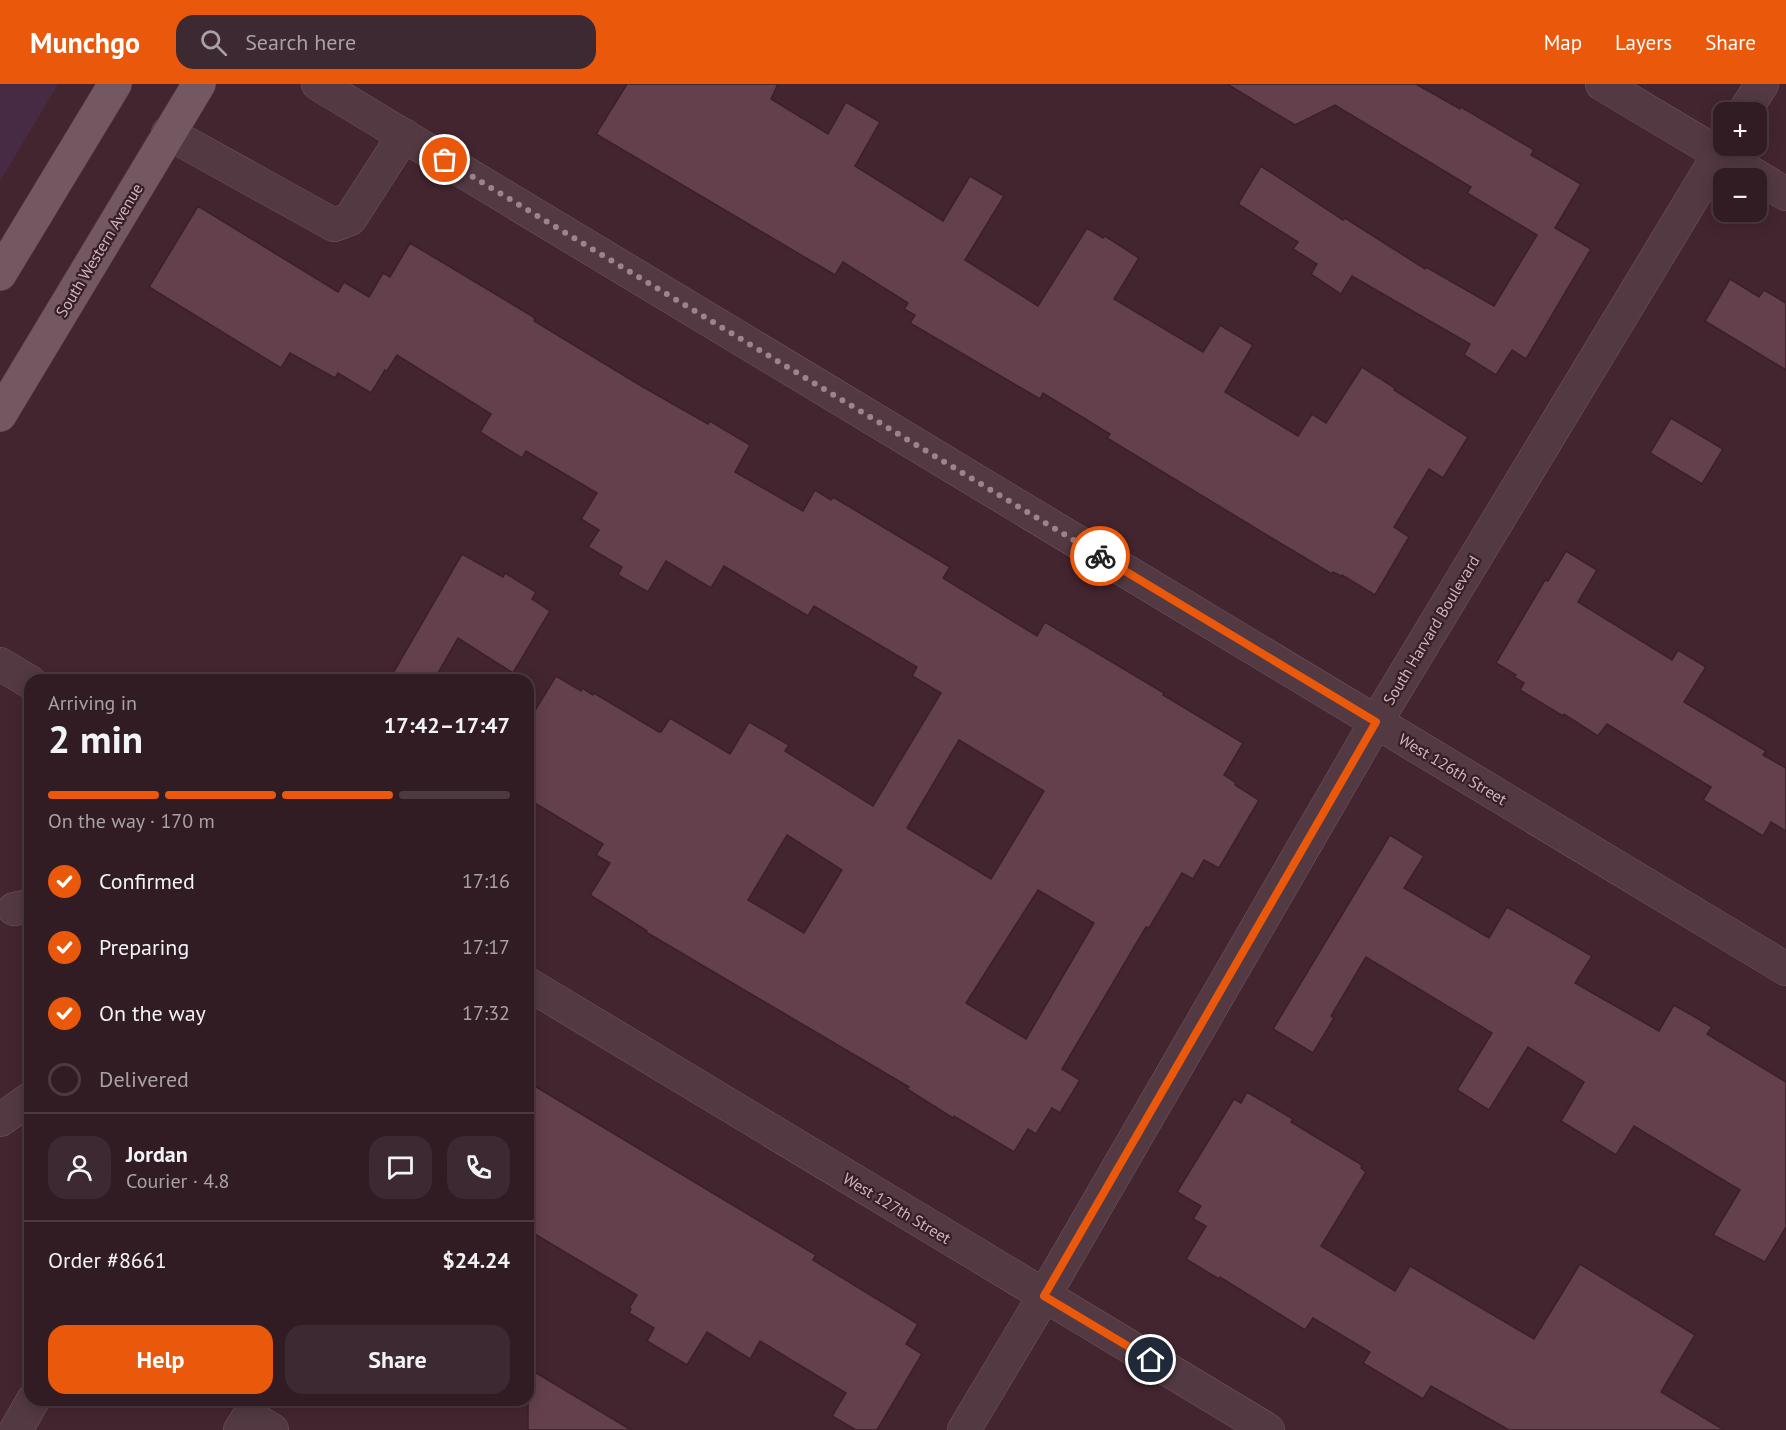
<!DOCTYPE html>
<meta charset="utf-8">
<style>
:root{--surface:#321c24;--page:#3d2931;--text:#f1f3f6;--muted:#a8a1a6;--line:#4d3a41;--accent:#ea580c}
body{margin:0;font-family:"PT Sans",sans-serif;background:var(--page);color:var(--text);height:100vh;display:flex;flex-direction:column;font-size:22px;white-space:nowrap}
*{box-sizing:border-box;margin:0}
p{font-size:20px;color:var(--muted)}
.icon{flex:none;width:33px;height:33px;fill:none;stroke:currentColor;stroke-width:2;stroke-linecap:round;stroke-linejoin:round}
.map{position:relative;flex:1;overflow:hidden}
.sheet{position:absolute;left:24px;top:590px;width:510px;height:732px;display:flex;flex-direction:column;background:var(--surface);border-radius:18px;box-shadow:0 3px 15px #0003,0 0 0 2px var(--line)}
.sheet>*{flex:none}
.controls{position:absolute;left:1713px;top:18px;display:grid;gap:12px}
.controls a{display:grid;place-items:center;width:54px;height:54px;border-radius:12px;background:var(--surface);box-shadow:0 3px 15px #0003,0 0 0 2px var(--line);font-size:30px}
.pin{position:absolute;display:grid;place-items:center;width:51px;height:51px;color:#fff;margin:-26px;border:3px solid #fff;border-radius:50%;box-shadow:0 2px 6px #0007}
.courier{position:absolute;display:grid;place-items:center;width:60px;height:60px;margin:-30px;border:4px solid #ea580c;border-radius:50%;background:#fff;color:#222;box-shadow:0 2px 8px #0007}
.summary em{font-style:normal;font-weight:700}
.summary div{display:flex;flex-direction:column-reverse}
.summary{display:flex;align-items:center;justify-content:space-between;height:102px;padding:0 24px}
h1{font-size:39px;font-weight:700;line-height:45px}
.bar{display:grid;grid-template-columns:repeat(4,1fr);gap:9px 6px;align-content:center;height:72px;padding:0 24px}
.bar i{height:8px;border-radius:4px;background:var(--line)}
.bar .current{background:var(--accent)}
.bar p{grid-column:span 4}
.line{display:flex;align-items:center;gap:15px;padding:0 24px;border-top:2px solid var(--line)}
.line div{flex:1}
.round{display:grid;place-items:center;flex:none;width:63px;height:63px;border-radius:18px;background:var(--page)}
ol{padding:0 24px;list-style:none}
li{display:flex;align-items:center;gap:18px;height:66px}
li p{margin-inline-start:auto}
li .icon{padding:6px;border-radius:50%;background:var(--accent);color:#fff;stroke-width:4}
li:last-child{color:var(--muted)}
li i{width:33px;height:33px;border:3px solid var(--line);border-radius:50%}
.action{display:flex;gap:12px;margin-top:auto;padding:12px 24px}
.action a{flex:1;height:69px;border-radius:18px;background:var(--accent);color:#fff;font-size:24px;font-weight:700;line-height:69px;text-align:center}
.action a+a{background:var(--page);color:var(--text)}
header{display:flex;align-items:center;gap:36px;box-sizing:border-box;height:84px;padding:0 30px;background:var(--accent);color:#fff}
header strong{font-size:28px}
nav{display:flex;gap:33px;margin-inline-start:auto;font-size:21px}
.search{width:420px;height:54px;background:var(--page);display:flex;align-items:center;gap:15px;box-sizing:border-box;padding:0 21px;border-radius:18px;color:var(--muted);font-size:22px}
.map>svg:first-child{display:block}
.green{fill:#472b45}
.building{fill:#64404c;stroke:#3a2029;stroke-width:1.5;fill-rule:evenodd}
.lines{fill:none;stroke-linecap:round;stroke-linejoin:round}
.minor-casing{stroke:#705760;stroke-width:34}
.major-casing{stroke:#5c434b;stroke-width:34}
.minor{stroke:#533942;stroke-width:33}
.major{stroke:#735761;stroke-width:33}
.done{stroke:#9d838c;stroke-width:6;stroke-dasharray:0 10.8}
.route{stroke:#ea580c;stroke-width:8}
.labels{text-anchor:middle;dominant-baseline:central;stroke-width:4.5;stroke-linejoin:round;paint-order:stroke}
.street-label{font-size:16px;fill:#cdb6bd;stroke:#381e27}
</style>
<header>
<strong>Munchgo</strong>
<div class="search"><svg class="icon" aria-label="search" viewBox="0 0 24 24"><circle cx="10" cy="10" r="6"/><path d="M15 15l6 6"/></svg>Search here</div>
<nav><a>Map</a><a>Layers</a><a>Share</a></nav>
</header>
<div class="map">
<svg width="1786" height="1346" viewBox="0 0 1786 1346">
<rect width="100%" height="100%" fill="#432530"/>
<polygon class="green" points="0,0 58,0 0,97"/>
<g class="building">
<polygon points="627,0 778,0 771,15 828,50 846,18 880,38 855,82 943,137 970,92 1004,112 965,176 1038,222 1087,144 1103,154 1105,152 1139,174 1114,215 1203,268 1220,241 1253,261 1225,308 1298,352 1312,330 1326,339 1362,283 1395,304 1394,306 1468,353 1443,394 1429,385 1394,443 1409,453 1375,511 1342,491 1341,492 1333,488 1332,490 1247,439 1107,354 1110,350 1043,309 1040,315 910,239 915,231 904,225 908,219 843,178 835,191 596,50"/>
<polygon points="1227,0 1416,0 1460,25 1461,23 1534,66 1531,71 1581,100 1555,144 1591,165 1526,275 1512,266 1496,291 1464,271 1470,260 1352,192 1341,210 1311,190 1317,180 1293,165 1298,158 1238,120 1261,82 1343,136 1345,134 1425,185 1426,183 1494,222 1537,151 1467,109 1471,103 1335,21 1295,41"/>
<path d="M 198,122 L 338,208 L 344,198 L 369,213 L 383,189 L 390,193 L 410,159 L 482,202 L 535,234 L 534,237 L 643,303 L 708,340 L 710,337 L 750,361 L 735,388 L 803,427 L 815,406 L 831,416 L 833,413 L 950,483 L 943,494 L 1037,552 L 1045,538 L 1164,609 L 1163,611 L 1243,659 L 1224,691 L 1236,699 L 1235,701 L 1259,716 L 1219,784 L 1204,776 L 1193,795 L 1182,789 L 1149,844 L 1146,843 L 1062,985 L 1080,996 L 1060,1029 L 1052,1024 L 1036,1050 L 1028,1045 L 1014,1068 L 954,1032 L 953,1034 L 907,1005 L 909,1003 L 646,848 L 647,847 L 590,811 L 610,779 L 596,771 L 603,760 L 528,715 L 528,638 L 556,592 L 581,607 L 582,604 L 593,611 L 594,609 L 659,648 L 661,648 L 670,634 L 730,670 L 749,638 L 789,661 L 785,667 L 873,722 L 941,609 L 912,592 L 917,583 L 814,522 L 808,532 L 724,482 L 711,504 L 666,477 L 648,508 L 618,491 L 622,483 L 588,463 L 599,446 L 581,435 L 597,409 L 526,367 L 522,374 L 480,348 L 491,330 L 397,271 L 387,287 L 385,286 L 371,309 L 338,289 L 335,294 L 290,269 L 281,284 L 149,203 ZM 959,656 L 1044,707 L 991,795 L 907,744 ZM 787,751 L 842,786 L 804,849 L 748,816 ZM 1038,806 L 1094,839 L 1026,955 L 966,919 Z"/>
<polygon points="1730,195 1759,213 1764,206 1786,219 1786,286 1705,237"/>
<polygon points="1671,334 1723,365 1702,400 1650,369"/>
<polygon points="1566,467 1597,486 1578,518 1672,576 1678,566 1706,583 1684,618 1766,667 1763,671 1786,684 1786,747 1771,738 1763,752 1703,716 1711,703 1607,640 1598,652 1564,630 1563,632 1520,606 1524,599 1514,593 1516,591 1496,579 1545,496 1548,497"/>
<polygon points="462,470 503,493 505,489 536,508 532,515 550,527 513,589 458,554 434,596 389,596"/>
<polygon points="1390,751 1424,772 1404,804 1489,854 1507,823 1592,872 1575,899 1659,947 1674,921 1712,943 1707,950 1786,998 1786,1143 1765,1178 1713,1151 1740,1106 1634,1042 1616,1071 1561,1037 1584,998 1528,963 1489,1026 1457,1006 1492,949 1366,873 1331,932 1334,934 1313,969 1273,945"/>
<polygon points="528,998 816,1171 813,1176 918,1240 906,1260 922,1270 877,1346 856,1346 832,1332 846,1309 760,1257 750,1275 707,1248 687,1281 647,1257 654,1244 629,1229 631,1225 629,1224 637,1211 528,1146"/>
<polygon points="1247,1008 1293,1035 1291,1038 1362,1081 1361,1084 1366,1088 1321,1162 1395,1207 1410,1182 1534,1255 1580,1180 1695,1251 1661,1308 1724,1346 1509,1346 1431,1302 1423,1315 1363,1279 1370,1268 1313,1234 1305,1246 1220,1193 1219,1195 1186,1175 1206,1142 1193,1135 1201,1122 1177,1108 1234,1015 1241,1019"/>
<polygon points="528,1284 631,1346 528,1346"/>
</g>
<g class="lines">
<defs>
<g id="minor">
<polyline points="318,0 1786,885"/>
<polyline points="1602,0 1786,110"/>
<polyline points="1744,28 1762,0"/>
<polyline points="168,49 334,141 350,135 404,51"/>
<polyline points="0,580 30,598"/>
<polyline points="14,825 30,822"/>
<polyline points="528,900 1268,1346"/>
<polyline points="0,1036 30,1015"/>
<polyline points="16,1346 33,1316"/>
<polyline points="240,1346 249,1332 272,1346"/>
<polyline points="964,1346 1044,1212 1376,638 1724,62"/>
</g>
<g id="major">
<polyline points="0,190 115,0"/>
<polyline points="0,331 199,0"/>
</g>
</defs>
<use href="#minor" class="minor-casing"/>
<use href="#major" class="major-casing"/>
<use href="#minor" class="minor"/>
<use href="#major" class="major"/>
</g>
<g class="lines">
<polyline class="done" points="445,76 1100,472"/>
<polyline class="route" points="1100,472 1376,638 1044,1212 1151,1276"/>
</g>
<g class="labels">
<g class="street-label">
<text transform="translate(99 166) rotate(-59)">South Western Avenue</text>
<text transform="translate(1431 546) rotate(-59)">South Harvard Boulevard</text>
<text transform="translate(1453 685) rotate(31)">West 126th Street</text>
<text transform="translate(897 1124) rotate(31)">West 127th Street</text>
</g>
</g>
</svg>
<div class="controls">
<a>+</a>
<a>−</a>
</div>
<div class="pin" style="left:445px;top:76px;background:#ea580c"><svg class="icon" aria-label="bag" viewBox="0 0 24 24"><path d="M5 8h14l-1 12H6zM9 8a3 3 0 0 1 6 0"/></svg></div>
<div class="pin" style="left:1151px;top:1276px;background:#1f2937"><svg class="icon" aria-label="home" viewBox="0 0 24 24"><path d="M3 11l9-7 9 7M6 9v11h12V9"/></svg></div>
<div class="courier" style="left:1100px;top:472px"><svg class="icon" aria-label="bike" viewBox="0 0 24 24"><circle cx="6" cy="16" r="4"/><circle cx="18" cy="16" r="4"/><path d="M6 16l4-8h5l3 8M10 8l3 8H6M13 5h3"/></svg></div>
<section class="sheet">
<div class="summary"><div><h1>2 min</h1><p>Arriving in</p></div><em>17:42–17:47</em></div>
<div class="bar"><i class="current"></i><i class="current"></i><i class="current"></i><i></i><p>On the way · 170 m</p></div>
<ol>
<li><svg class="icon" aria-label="check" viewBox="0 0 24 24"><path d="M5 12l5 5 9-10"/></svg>Confirmed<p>17:16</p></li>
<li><svg class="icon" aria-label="check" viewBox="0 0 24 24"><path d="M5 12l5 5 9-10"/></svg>Preparing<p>17:17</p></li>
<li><svg class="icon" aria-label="check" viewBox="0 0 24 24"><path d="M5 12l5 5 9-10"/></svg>On the way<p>17:32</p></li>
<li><i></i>Delivered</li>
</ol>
<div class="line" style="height:108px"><a class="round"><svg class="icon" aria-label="person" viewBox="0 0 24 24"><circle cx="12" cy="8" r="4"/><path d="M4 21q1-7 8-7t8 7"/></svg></a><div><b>Jordan</b><p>Courier · 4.8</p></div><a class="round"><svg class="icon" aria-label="chat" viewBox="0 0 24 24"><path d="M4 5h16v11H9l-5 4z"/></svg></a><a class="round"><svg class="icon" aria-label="phone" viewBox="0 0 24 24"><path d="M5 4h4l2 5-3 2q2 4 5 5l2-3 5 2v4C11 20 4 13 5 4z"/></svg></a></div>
<div class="line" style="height:78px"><div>Order #8661</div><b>$24.24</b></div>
<div class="action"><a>Help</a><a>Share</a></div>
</section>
</div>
